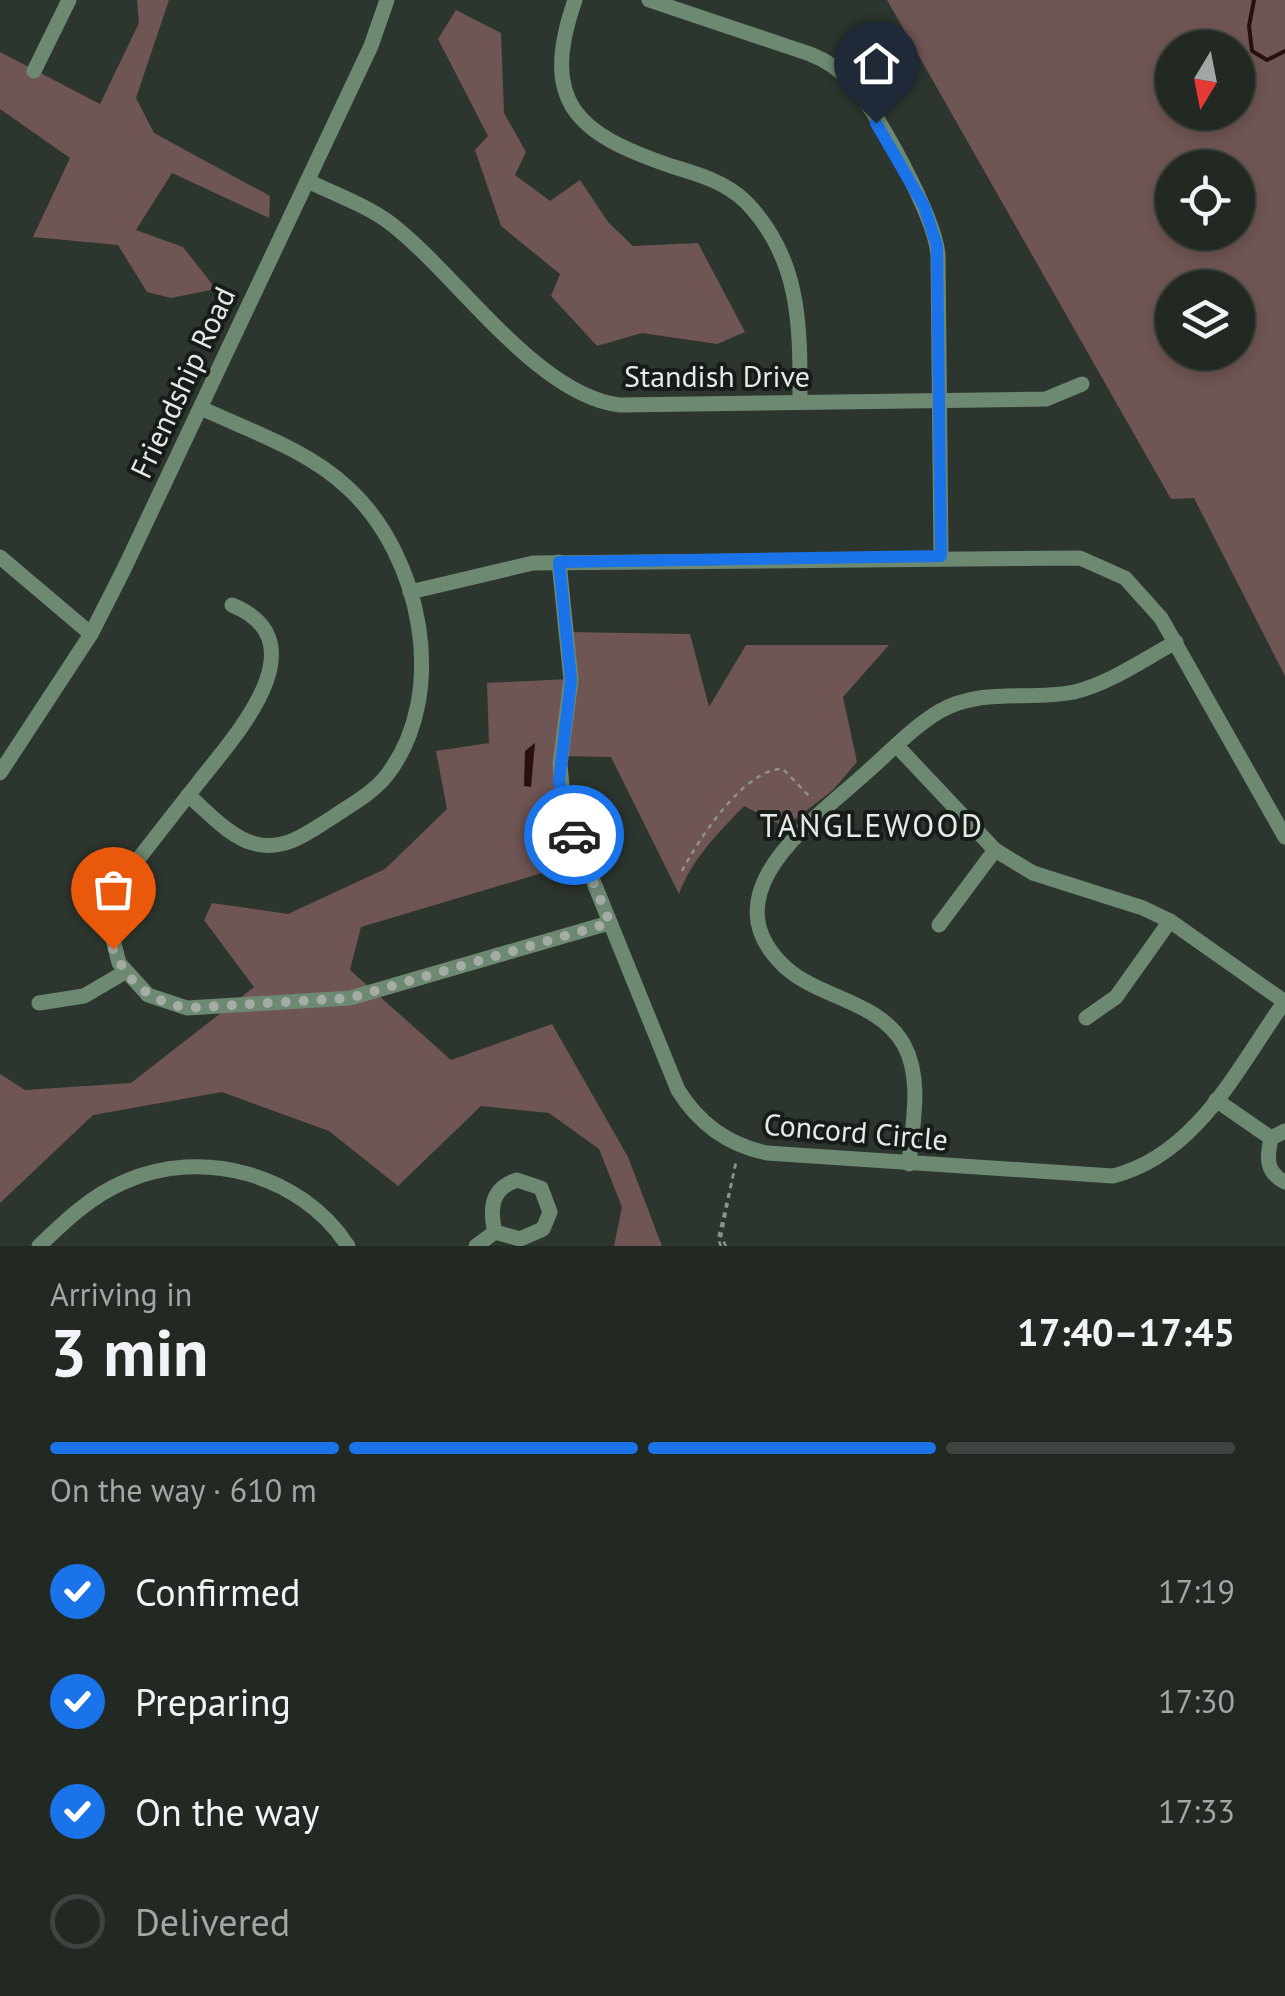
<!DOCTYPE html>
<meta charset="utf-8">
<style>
:root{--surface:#222822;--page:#2e342f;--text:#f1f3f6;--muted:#a2a6a5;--line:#3f4440;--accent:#1a73e8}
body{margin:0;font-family:"PT Sans",sans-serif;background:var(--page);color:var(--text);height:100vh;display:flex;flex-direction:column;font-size:38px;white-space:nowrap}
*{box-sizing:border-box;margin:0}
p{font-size:32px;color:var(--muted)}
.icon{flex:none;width:55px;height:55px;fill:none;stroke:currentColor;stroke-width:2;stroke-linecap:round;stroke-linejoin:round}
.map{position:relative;height:1246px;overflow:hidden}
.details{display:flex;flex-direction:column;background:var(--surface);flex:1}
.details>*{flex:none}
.needle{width:65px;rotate:190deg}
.controls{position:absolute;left:1155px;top:30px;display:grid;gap:20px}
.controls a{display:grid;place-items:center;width:100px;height:100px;border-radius:50%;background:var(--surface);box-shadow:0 5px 15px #0003,0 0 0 2px var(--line);font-size:50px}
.pin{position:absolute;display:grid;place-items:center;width:85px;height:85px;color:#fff;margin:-102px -42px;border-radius:50% 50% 50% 0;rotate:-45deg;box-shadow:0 0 10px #0007}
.pin .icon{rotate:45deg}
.courier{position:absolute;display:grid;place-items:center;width:100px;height:100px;margin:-50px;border:8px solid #1a73e8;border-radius:50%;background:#fff;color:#222;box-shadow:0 2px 12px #0007}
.summary em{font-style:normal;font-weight:700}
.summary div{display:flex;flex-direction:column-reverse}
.summary{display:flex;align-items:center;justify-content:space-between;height:170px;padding:0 50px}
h1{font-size:65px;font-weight:700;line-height:75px}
.bar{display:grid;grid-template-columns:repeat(4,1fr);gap:15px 10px;align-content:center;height:120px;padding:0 50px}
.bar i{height:12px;border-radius:8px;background:var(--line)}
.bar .current{background:var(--accent)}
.bar p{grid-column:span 4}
ol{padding:0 50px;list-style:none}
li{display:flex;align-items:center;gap:30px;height:110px}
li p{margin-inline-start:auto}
li .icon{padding:10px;border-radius:50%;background:var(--accent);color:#fff;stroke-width:4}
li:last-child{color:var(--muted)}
li i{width:55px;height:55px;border:5px solid var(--line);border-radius:50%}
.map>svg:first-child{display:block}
.green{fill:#6f5553;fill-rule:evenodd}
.water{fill:#29100e}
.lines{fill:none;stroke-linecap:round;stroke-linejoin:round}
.stream{stroke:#29100e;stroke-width:4}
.path{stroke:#8c928c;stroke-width:2.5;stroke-dasharray:5 5;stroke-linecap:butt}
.minor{stroke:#6d8972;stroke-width:15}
.done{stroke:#a5aba5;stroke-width:10;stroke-dasharray:0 18}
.route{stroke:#1a73e8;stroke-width:12}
.labels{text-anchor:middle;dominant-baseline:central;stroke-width:8;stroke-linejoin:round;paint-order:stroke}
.street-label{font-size:30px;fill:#e5eae5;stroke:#181c19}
.neighbourhood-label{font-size:32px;letter-spacing:2.5px;fill:#e5eae5;stroke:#181c19}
</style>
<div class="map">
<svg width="1285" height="1246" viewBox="0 0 1285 1246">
<rect width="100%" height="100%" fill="#2d362e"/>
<g class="green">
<polygon points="137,0 169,0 136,98 154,133 270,196 269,218 172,173 136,230 183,247 216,289 171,298 147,292 118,245 33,237 70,158 0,109 0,52 100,104 139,23"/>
<path d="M 887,0 L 1285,0 L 1285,676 L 1194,498 L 1171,499 ZM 1172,48 L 1238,48 L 1238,112 L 1172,112 ZM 1172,168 L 1238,168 L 1238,232 L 1172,232 ZM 1172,288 L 1238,288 L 1238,352 L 1172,352 Z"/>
<polygon points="456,10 501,33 504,113 526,152 515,175 550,201 580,180 608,222 633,246 698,243 745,332 717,344 642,333 597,346 551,296 560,274 501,226 475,150 488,136 438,39"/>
<path d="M 564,632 L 690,634 L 709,707 L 746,645 L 889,645 L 843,697 L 857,762 L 833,790 L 785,827 L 744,806 C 718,833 692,859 679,894 L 611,757 L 557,756 L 579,862 L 361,927 L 350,970 L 451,1060 L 552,1024 L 628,1157 L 662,1246 L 614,1246 L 622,1207 L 599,1149 L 549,1113 L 481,1106 L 398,1186 L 329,1131 L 222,1092 L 93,1115 L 0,1203 L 0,1074 L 25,1090 L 131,1083 L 254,987 L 204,920 L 212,903 L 288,914 L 385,869 L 447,809 L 436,751 L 489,743 L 487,683 L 568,679 Z"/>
</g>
<polygon class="water" points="535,743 531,787 524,786 525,751"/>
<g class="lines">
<polyline class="stream" points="1254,0 1249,26 1252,51 1267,60 1285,51"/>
<g class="path">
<path d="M 682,871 C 697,842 744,768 783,769 L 812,799"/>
<polyline points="721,1246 718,1239 736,1163"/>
<polyline points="726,1246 721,1237 736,1161"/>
</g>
<g class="minor">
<path d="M 575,0 C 539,103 577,134 671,166 C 698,174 726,182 746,202 C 802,260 800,329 800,402"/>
<path d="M 649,0 L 810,54 C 825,60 838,68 849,80 C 877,110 934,215 938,254 L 941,556"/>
<polyline points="34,71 69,0"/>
<path d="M 308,181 C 334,194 366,205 390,223 C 456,273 537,396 620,405 L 1046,399 L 1082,384"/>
<polyline points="0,557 91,634"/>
<path d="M 559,562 L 571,680 L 560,764 L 564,809 L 678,1090 C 699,1124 728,1145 767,1153 L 1113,1176 C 1197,1155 1238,1067 1285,1001"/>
<polyline points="410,592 533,563 1080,558 1125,578 1161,618 1285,837"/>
<path d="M 232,605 C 323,642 233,738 198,783 C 174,813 150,844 126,875 L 114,897 L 109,924 L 119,963 L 148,995 L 187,1008 L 350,998 L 609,923"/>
<polyline points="897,746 995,850 1033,873 1143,908 1170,921 1285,1002"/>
<polyline points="0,773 91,634 124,569 371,46 387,0"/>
<path d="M 188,795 C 208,812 230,838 256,844 C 286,851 309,832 333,817 C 352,804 373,793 387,775 C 450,693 421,555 348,488 C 308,450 250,431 201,408"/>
<polyline points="939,925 995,850"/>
<polyline points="39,1003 84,996 125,972"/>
<polyline points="1086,1018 1116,997 1170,921"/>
<polyline points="1216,1100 1271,1138"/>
<path d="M 1285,1131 L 1271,1138 C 1267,1157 1265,1172 1285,1182"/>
<path d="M 909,1164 C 912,1126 923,1080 904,1045 C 880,1001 820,999 785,967 C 708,895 810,823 859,779 C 885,757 911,728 940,711 C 983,687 1029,701 1074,692 C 1109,684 1144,659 1176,642"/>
<path d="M 517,1180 L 541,1188 L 550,1212 L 543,1229 L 520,1239 L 495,1232 C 489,1208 492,1188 517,1180 Z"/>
<path d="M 39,1246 C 65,1221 91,1196 124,1182 C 202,1147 301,1174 348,1246"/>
<polyline points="476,1246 495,1232"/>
</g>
</g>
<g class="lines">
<path class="done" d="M 113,949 C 128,983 150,1001 187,1008 L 350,998 L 610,923 L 574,835"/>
<polyline class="route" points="574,835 559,782 571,680 559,562 941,556 937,246 924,206 876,123"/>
</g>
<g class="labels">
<g class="street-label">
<text x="717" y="375">Standish Drive</text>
<text transform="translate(182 382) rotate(-65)">Friendship Road</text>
<text transform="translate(856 1131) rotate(5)">Concord Circle</text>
</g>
<g class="neighbourhood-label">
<text x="872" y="825">TANGLEWOOD</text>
</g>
</g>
</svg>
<div class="controls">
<a><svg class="needle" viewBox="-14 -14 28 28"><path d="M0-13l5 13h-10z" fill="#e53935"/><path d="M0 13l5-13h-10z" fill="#a2a6a5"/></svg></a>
<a><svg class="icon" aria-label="locate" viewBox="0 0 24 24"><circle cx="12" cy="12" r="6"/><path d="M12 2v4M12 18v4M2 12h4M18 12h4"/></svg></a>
<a><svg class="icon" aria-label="layers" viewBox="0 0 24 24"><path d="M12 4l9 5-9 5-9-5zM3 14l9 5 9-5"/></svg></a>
</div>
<div class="pin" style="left:113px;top:949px;background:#ea580c"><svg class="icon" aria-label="bag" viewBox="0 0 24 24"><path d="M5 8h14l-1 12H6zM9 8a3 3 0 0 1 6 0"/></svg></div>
<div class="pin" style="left:876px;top:123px;background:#1f2937"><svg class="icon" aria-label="home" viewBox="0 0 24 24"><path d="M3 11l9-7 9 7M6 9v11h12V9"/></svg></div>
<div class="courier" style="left:574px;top:835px"><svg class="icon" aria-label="car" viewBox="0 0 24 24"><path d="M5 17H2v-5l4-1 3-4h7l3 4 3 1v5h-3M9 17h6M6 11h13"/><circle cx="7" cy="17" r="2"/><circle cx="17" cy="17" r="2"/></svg></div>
</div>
<section class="details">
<div class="summary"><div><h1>3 min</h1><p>Arriving in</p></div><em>17:40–17:45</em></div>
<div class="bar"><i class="current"></i><i class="current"></i><i class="current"></i><i></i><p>On the way · 610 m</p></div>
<ol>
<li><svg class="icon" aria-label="check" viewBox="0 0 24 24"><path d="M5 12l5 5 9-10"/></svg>Confirmed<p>17:19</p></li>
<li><svg class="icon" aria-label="check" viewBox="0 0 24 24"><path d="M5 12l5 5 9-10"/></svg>Preparing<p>17:30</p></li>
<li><svg class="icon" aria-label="check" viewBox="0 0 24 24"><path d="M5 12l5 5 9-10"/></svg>On the way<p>17:33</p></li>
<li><i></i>Delivered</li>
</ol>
</section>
